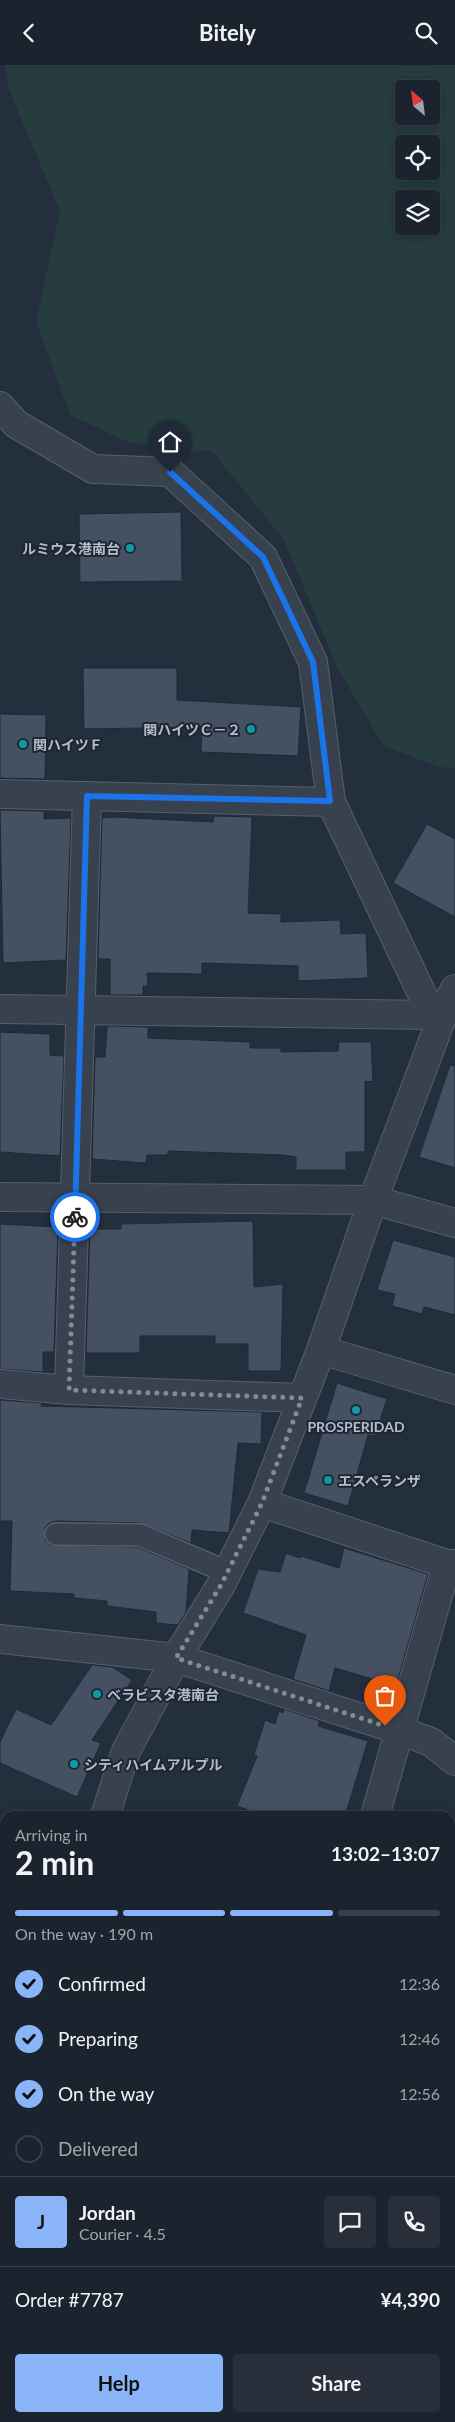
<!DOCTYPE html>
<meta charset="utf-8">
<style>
:root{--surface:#1b232e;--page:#282f3a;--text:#f1f3f6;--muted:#a0a4aa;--line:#39404a;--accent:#8ab4f8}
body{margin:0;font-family:Lato,"Noto Sans JP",sans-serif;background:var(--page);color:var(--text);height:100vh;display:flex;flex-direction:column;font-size:19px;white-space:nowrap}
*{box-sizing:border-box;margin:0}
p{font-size:16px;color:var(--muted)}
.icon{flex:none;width:28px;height:28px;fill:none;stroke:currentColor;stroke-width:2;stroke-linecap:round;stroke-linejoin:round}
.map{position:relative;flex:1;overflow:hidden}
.side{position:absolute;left:0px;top:1746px;width:455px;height:611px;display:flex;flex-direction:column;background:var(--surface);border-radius:15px 15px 0 0;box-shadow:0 2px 12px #0003,0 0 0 1px var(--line)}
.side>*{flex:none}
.needle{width:32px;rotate:332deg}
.tools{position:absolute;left:395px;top:15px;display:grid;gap:10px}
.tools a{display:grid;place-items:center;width:45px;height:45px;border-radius:5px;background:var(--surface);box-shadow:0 2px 12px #0003,0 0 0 1px var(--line);font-size:25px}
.pin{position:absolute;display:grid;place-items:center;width:42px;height:42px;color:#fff;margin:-51px -21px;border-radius:50% 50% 50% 0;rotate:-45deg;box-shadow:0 0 5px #0007}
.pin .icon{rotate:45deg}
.courier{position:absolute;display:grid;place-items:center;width:50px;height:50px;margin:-25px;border:4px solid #1a73e8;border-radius:50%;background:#fff;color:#222;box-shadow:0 1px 6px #0007}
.summary em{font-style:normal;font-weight:700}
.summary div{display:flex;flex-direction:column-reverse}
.summary{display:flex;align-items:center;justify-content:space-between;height:85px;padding:0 15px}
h1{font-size:32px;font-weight:700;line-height:38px}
.bar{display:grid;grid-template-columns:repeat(4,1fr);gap:8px 5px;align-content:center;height:60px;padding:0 15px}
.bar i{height:6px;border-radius:4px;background:var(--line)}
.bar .active{background:var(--accent)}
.bar p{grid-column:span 4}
.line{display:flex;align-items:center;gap:12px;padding:0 15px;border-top:1px solid var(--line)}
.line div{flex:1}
.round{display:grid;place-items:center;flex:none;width:52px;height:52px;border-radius:5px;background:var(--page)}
ol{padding:0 15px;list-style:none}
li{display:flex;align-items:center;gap:15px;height:55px}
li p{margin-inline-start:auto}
li .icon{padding:5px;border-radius:50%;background:var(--accent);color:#111;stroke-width:4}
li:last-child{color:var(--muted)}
li i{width:28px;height:28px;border:2px solid var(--line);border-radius:50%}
.button{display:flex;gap:10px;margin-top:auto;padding:10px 15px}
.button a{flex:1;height:58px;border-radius:5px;background:var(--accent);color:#111;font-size:20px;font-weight:700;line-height:58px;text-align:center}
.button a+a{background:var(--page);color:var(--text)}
header{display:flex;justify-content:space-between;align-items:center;height:65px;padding:0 15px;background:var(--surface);font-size:22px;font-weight:700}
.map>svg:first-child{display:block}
.green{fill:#263c3f;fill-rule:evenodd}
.building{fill:#455162;stroke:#1f2835}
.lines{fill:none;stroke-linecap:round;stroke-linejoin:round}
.service-casing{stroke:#565f6c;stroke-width:24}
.minor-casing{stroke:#565f6c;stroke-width:30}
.service{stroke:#38414e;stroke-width:21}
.minor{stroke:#38414e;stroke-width:28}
.done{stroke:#828b98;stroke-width:5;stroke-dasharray:0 9}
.route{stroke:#1a73e8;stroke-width:6}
.culture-dot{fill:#0f9aa8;stroke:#1d2633;stroke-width:2}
.labels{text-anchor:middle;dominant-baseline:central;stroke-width:4;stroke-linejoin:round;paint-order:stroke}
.poi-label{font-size:14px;font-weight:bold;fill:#b4bcc9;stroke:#1d2633;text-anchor:start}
</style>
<header><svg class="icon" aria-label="back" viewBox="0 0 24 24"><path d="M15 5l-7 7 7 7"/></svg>Bitely<svg class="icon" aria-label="search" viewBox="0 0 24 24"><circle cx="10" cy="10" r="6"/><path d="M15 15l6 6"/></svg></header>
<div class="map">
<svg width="455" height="2357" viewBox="0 0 455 2357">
<rect width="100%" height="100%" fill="#242f3e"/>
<path class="green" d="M 5,0 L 455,0 L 455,703 L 438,702 L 383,680 L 337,602 L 284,475 L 211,385 L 184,388 L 126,376 L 70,350 L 36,257 L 60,146 L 9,25 ZM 404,24 L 431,24 L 431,51 L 404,51 ZM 404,79 L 431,79 L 431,106 L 404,106 ZM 404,134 L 431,134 L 431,161 L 404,161 Z"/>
<g class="building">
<polygon points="181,447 182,516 80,517 79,449"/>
<polygon points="83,603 177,603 177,635 301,642 298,691 201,687 202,662 84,664"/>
<polygon points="0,649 46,650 45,714 0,713"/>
<polygon points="0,745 44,746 44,754 71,753 66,895 3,898"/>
<polygon points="214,751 252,752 248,848 281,849 281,857 340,855 341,869 366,868 368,913 298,916 298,901 202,898 202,909 147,908 148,921 143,921 143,930 110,930 110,894 98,894 102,753 114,752 213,757"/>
<polygon points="427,759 455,774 455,852 393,818"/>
<polygon points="110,961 148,962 148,973 250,977 250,983 281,983 281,987 338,986 339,977 371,977 373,1017 365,1016 365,1087 346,1087 346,1105 296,1105 296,1092 284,1090 168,1086 168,1090 147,1090 146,1098 92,1094 95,992 105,992 107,962"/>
<polygon points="0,967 50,969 50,990 64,991 60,1091 0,1087"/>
<polygon points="450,1000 455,1001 455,1103 419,1092"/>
<polygon points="253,1156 254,1222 283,1219 281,1306 248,1306 248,1279 215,1279 215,1271 140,1271 140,1288 86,1288 90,1164 121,1164 121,1159"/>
<polygon points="0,1159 58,1162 54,1287 43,1287 43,1307 0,1304"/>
<polygon points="393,1175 455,1192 455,1250 424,1242 422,1249 392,1241 395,1229 377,1225"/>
<polygon points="337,1318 387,1334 375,1371 368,1370 348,1441 304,1428"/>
<polygon points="0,1335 42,1338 41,1341 262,1347 261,1379 238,1378 229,1468 192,1465 191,1478 140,1458 56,1456 49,1458 45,1463 45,1475 50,1480 137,1482 189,1504 186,1547 178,1560 156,1558 156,1547 107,1541 107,1536 74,1533 74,1529 10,1526 12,1456 0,1456"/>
<polygon points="344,1483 428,1509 396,1621 335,1603 329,1626 293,1614 306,1570 243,1548 258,1504 280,1507 286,1488 300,1493 301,1491 339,1503"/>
<polygon points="92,1600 112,1602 132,1615 92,1675 101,1678 77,1732 0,1698 0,1677 16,1644 51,1660"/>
<polygon points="284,1644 320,1656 318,1661 368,1676 345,1751 265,1751 237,1741 257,1691 254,1690 265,1655 275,1659 279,1646 283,1648"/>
</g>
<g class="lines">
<defs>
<polyline id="service" points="56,1469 140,1470 227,1507"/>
<g id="minor">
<polyline points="0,341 16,359 93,404 170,407 263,492 313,597 331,737 432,950"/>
<polyline points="0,729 331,737"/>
<polyline points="0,944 432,950 445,941"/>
<polyline points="0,1132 373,1135 455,1158"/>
<polyline points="321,1285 455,1325"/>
<polyline points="0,1319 69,1325 302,1333"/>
<polyline points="69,1325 87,731"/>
<polyline points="262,1438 447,1499 455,1499"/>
<polyline points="0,1574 176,1593 399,1665 431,1677 455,1696"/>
<polyline points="105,1751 126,1686 176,1593 221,1520 262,1438 321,1285 373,1135 447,939 455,924"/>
<polyline points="375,1751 447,1499"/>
<polyline points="0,1831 5,1831"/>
<polyline points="0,2105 5,2104"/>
<polyline points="58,2352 58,2357"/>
<polyline points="261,2357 262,2352"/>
</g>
</defs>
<use href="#service" class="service-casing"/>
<use href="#minor" class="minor-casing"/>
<use href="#service" class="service"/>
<use href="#minor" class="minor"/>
</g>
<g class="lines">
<polyline class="done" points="75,1152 69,1325 302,1333 262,1438 221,1520 176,1593 385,1661"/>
<polyline class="route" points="75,1152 87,731 330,736 313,597 263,492 170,407"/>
</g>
<g class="culture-dot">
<circle cx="130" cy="483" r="5"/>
<circle cx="251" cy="664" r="5"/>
<circle cx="23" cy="679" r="5"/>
<circle cx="356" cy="1345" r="5"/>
<circle cx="328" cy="1415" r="5"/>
<circle cx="97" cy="1629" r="5"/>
<circle cx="74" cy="1699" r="5"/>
</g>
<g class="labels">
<g class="poi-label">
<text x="120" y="483" text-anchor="end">ルミウス港南台</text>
<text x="241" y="664" text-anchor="end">関ハイツＣ－２</text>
<text x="33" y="679">関ハイツＦ</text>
<text x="356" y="1361" text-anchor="middle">PROSPERIDAD</text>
<text x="338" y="1415">エスペランザ</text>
<text x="107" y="1629">ベラビスタ港南台</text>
<text x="84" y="1699">シティハイムアルプル</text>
</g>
</g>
</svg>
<div class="tools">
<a><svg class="needle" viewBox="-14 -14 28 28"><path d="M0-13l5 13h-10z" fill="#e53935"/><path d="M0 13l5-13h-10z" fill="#a0a4aa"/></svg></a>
<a><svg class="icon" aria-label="locate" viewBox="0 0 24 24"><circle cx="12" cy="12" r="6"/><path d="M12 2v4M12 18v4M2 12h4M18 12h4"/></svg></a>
<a><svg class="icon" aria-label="layers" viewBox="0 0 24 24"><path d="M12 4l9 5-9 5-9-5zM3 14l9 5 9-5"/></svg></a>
</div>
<div class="pin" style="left:385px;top:1661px;background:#ea580c"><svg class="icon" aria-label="bag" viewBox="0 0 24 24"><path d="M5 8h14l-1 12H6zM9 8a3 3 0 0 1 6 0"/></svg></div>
<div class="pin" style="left:170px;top:407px;background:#1f2937"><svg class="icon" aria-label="home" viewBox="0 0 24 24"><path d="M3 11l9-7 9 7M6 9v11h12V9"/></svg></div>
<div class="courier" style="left:75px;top:1152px"><svg class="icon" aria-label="bike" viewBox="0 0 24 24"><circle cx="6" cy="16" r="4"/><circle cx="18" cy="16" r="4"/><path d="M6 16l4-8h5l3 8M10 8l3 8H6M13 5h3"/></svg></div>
<section class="side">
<div class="summary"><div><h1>2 min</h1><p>Arriving in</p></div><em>13:02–13:07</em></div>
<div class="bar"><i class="active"></i><i class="active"></i><i class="active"></i><i></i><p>On the way · 190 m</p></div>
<ol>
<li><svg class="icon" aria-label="check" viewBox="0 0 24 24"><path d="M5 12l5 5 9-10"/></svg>Confirmed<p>12:36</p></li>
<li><svg class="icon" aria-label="check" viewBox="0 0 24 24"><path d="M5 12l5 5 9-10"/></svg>Preparing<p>12:46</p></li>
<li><svg class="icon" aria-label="check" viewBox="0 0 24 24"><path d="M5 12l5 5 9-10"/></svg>On the way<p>12:56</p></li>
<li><i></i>Delivered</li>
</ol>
<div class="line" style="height:90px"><b class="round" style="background:var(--accent);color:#111">J</b><div><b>Jordan</b><p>Courier · 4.5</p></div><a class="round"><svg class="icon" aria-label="chat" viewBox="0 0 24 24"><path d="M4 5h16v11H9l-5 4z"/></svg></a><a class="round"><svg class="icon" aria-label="phone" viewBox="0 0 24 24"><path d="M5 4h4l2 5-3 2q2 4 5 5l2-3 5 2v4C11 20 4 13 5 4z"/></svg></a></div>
<div class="line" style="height:65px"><div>Order #7787</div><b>¥4,390</b></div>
<div class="button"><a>Help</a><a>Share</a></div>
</section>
</div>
